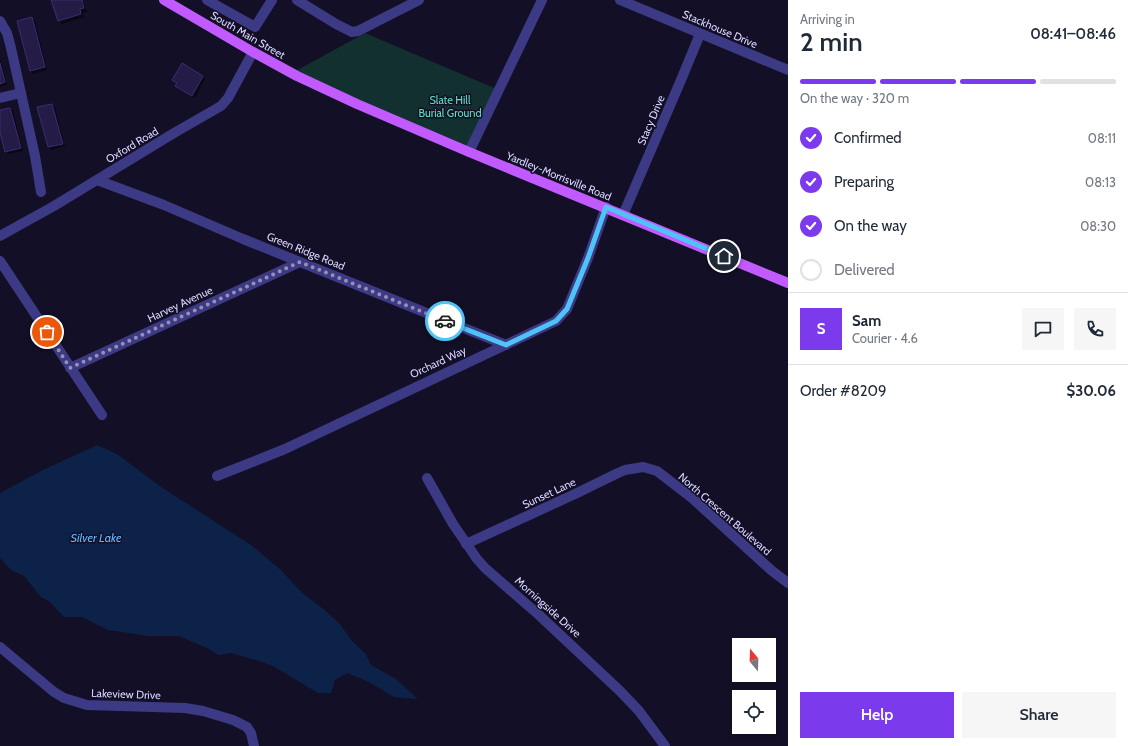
<!DOCTYPE html>
<meta charset="utf-8">
<style>
:root{--surface:#fff;--page:#f6f6f7;--text:#1f2937;--muted:#747a83;--line:#e0e1e3;--accent:#7c3aed}
body{margin:0;font-family:Cabin,sans-serif;background:var(--page);color:var(--text);height:100vh;display:flex;flex-direction:column;font-size:15px;white-space:nowrap}
*{box-sizing:border-box;margin:0}
p{font-size:13px;color:var(--muted)}
.icon{flex:none;width:22px;height:22px;fill:none;stroke:currentColor;stroke-width:2;stroke-linecap:round;stroke-linejoin:round}
.map{position:relative;flex:1;overflow:hidden}
.drawer{display:flex;flex-direction:column;background:var(--surface);width:340px}
.drawer>*{flex:none}
.needle{width:26px;rotate:341deg}
.controls{position:absolute;left:732px;top:638px;display:grid;gap:8px}
.controls a{display:grid;place-items:center;width:44px;height:44px;border-radius:0px;background:var(--surface);box-shadow:0 2px 6px #0003;font-size:20px}
.pin{position:absolute;display:grid;place-items:center;width:34px;height:34px;color:#fff;margin:-17px;border:2px solid #fff;border-radius:50%;box-shadow:0 1px 4px #0007}
.courier{position:absolute;display:grid;place-items:center;width:40px;height:40px;margin:-20px;border:3px solid #4fc3f7;border-radius:50%;background:#fff;color:#222;box-shadow:0 1px 5px #0007}
.head em{font-style:normal;font-weight:600}
.head div{display:flex;flex-direction:column-reverse}
.head{display:flex;align-items:center;justify-content:space-between;height:68px;padding:0 12px}
h1{font-size:26px;font-weight:600;line-height:30px}
.bar{display:grid;grid-template-columns:repeat(4,1fr);gap:6px 4px;align-content:center;height:48px;padding:0 12px}
.bar i{height:5px;border-radius:3px;background:var(--line)}
.bar .selected{background:var(--accent)}
.bar p{grid-column:span 4}
.line{display:flex;align-items:center;gap:10px;padding:0 12px;border-top:1px solid var(--line)}
.line div{flex:1}
.round{display:grid;place-items:center;flex:none;width:42px;height:42px;border-radius:0px;background:var(--page)}
ol{padding:0 12px;list-style:none}
li{display:flex;align-items:center;gap:12px;height:44px}
li p{margin-inline-start:auto}
li .icon{padding:4px;border-radius:50%;background:var(--accent);color:#fff;stroke-width:4}
li:last-child{color:var(--muted)}
li i{width:22px;height:22px;border:2px solid var(--line);border-radius:50%}
.primary-button{display:flex;gap:8px;margin-top:auto;padding:8px 12px}
.primary-button a{flex:1;height:46px;border-radius:0px;background:var(--accent);color:#fff;font-size:16px;font-weight:600;line-height:46px;text-align:center}
.primary-button a+a{background:var(--page);color:var(--text)}
main{display:flex;flex:1;min-height:0}
.map>svg:first-child{display:block}
.green{fill:#12302f}
.water{fill:#0c2248}
.shadow{fill:#0007}
.building{fill:#241b47;stroke:#3b2d73}
.lines{fill:none;stroke-linecap:round;stroke-linejoin:round}
.minor{stroke:#3d3a85;stroke-width:10}
.major{stroke:#c25bff;stroke-width:10}
.done{stroke:#948fb3;stroke-width:4;stroke-dasharray:0 7.2}
.route{stroke:#4fc3f7;stroke-width:5}
.labels{text-anchor:middle;dominant-baseline:central;stroke-width:3;stroke-linejoin:round;paint-order:stroke}
.street-label{font-size:11px;fill:#d9d4ff;stroke:#130f26}
.park-label{font-size:11px;fill:#5fe0c0;stroke:#130f26}
.water-label{font-size:12px;font-style:italic;fill:#62b6ff;stroke:#130f26}
</style>
<main>
<div class="map">
<svg width="788" height="746" viewBox="0 0 788 746">
<rect width="100%" height="100%" fill="#130f26"/>
<polygon class="green" points="365,33 499,90 469,152 292,73"/>
<polygon class="water" points="97,445 117,454 161,487 251,545 281,570 301,592 322,608 340,624 352,641 366,654 371,665 396,679 418,699 394,697 369,682 347,673 335,680 331,693 318,693 273,666 259,661 231,653 218,655 209,649 179,636 148,636 108,630 82,617 64,617 50,602 41,597 24,576 11,570 0,558 0,493 43,470"/>
<g class="shadow">
<polygon points="52,0 83,0 87,12 83,13 84,17 62,24 59,20"/>
<polygon points="32,18 35,21 47,70 33,74 30,71"/>
<polygon points="0,58 7,85 0,87"/>
<polygon points="182,65 205,79 195,98 177,86"/>
<polygon points="52,105 55,107 65,146 51,150 49,147 38,108"/>
<polygon points="10,109 13,111 23,151 8,154 6,152 0,129 0,111"/>
</g>
<g class="building">
<polygon points="51,0 82,0 84,8 80,9 81,14 58,21"/>
<polygon points="32,17 45,67 30,71 17,21"/>
<polygon points="0,63 5,82 0,84"/>
<polygon points="182,63 203,76 192,96 175,86 177,83 172,80"/>
<polygon points="52,104 63,144 48,147 37,107"/>
<polygon points="10,108 21,148 5,152 0,133 0,110"/>
</g>
<g class="lines">
<g class="minor">
<polyline points="207,0 255,27 272,0"/>
<polyline points="297,0 336,24 352,32 358,31 419,0"/>
<polyline points="620,0 788,70"/>
<polyline points="0,21 7,33 11,48 35,156 41,192"/>
<polyline points="0,98 21,93"/>
<polyline points="469,152 542,0"/>
<polyline points="97,180 164,205 243,239 506,345"/>
<polyline points="623,215 681,80 700,34"/>
<polyline points="0,236 54,206 174,133 221,106 228,98 253,52"/>
<polyline points="0,261 102,415"/>
<polyline points="70,368 300,262"/>
<polyline points="217,476 285,449 556,321 567,309 588,258 606,207"/>
<polyline points="427,478 453,524 477,559 485,568 539,615 620,691 639,711 665,746"/>
<polyline points="466,544 575,494 618,473 625,470 643,467 657,471 692,498 771,570 788,583"/>
<polyline points="0,647 54,692 64,698 87,705 185,708 203,711 233,720 247,727 251,733 254,746"/>
</g>
<polyline class="major" points="164,0 253,52 297,76 357,104 469,152 788,283"/>
</g>
<g class="lines">
<polyline class="done" points="47,332 70,368 300,262 445,321"/>
<polyline class="route" points="445,321 506,345 556,321 567,309 588,258 606,207 724,256"/>
</g>
<g class="labels">
<g class="street-label">
<text transform="translate(720 29) rotate(23)">Stackhouse Drive</text>
<text transform="translate(248 35) rotate(30)">South Main Street</text>
<text transform="translate(651 120) rotate(-67)">Stacy Drive</text>
<text transform="translate(132 145) rotate(-31)">Oxford Road</text>
<text transform="translate(559 176) rotate(22)">Yardley-Morrisville Road</text>
<text transform="translate(306 251) rotate(22)">Green Ridge Road</text>
<text transform="translate(180 304) rotate(-25)">Harvey Avenue</text>
<text transform="translate(438 362) rotate(-25)">Orchard Way</text>
<text transform="translate(549 493) rotate(-25)">Sunset Lane</text>
<text transform="translate(725 514) rotate(41)">North Crescent Boulevard</text>
<text transform="translate(548 607) rotate(42)">Morningside Drive</text>
<text transform="translate(126 694) rotate(2)">Lakeview Drive</text>
</g>
<g class="park-label">
<text x="450" y="100">Slate Hill<tspan x="450" dy="13">Burial Ground</tspan></text>
</g>
<g class="water-label">
<text x="96" y="537">Silver Lake</text>
</g>
</g>
</svg>
<div class="controls">
<a><svg class="needle" viewBox="-14 -14 28 28"><path d="M0-13l5 13h-10z" fill="#e53935"/><path d="M0 13l5-13h-10z" fill="#747a83"/></svg></a>
<a><svg class="icon" aria-label="locate" viewBox="0 0 24 24"><circle cx="12" cy="12" r="6"/><path d="M12 2v4M12 18v4M2 12h4M18 12h4"/></svg></a>
</div>
<div class="pin" style="left:47px;top:332px;background:#ea580c"><svg class="icon" aria-label="bag" viewBox="0 0 24 24"><path d="M5 8h14l-1 12H6zM9 8a3 3 0 0 1 6 0"/></svg></div>
<div class="pin" style="left:724px;top:256px;background:#1f2937"><svg class="icon" aria-label="home" viewBox="0 0 24 24"><path d="M3 11l9-7 9 7M6 9v11h12V9"/></svg></div>
<div class="courier" style="left:445px;top:321px"><svg class="icon" aria-label="car" viewBox="0 0 24 24"><path d="M5 17H2v-5l4-1 3-4h7l3 4 3 1v5h-3M9 17h6M6 11h13"/><circle cx="7" cy="17" r="2"/><circle cx="17" cy="17" r="2"/></svg></div>
</div>
<section class="drawer">
<div class="head"><div><h1>2 min</h1><p>Arriving in</p></div><em>08:41–08:46</em></div>
<div class="bar"><i class="selected"></i><i class="selected"></i><i class="selected"></i><i></i><p>On the way · 320 m</p></div>
<ol>
<li><svg class="icon" aria-label="check" viewBox="0 0 24 24"><path d="M5 12l5 5 9-10"/></svg>Confirmed<p>08:11</p></li>
<li><svg class="icon" aria-label="check" viewBox="0 0 24 24"><path d="M5 12l5 5 9-10"/></svg>Preparing<p>08:13</p></li>
<li><svg class="icon" aria-label="check" viewBox="0 0 24 24"><path d="M5 12l5 5 9-10"/></svg>On the way<p>08:30</p></li>
<li><i></i>Delivered</li>
</ol>
<div class="line" style="height:72px"><b class="round" style="background:var(--accent);color:#fff">S</b><div><b>Sam</b><p>Courier · 4.6</p></div><a class="round"><svg class="icon" aria-label="chat" viewBox="0 0 24 24"><path d="M4 5h16v11H9l-5 4z"/></svg></a><a class="round"><svg class="icon" aria-label="phone" viewBox="0 0 24 24"><path d="M5 4h4l2 5-3 2q2 4 5 5l2-3 5 2v4C11 20 4 13 5 4z"/></svg></a></div>
<div class="line" style="height:52px"><div>Order #8209</div><b>$30.06</b></div>
<div class="primary-button"><a>Help</a><a>Share</a></div>
</section>
</main>
